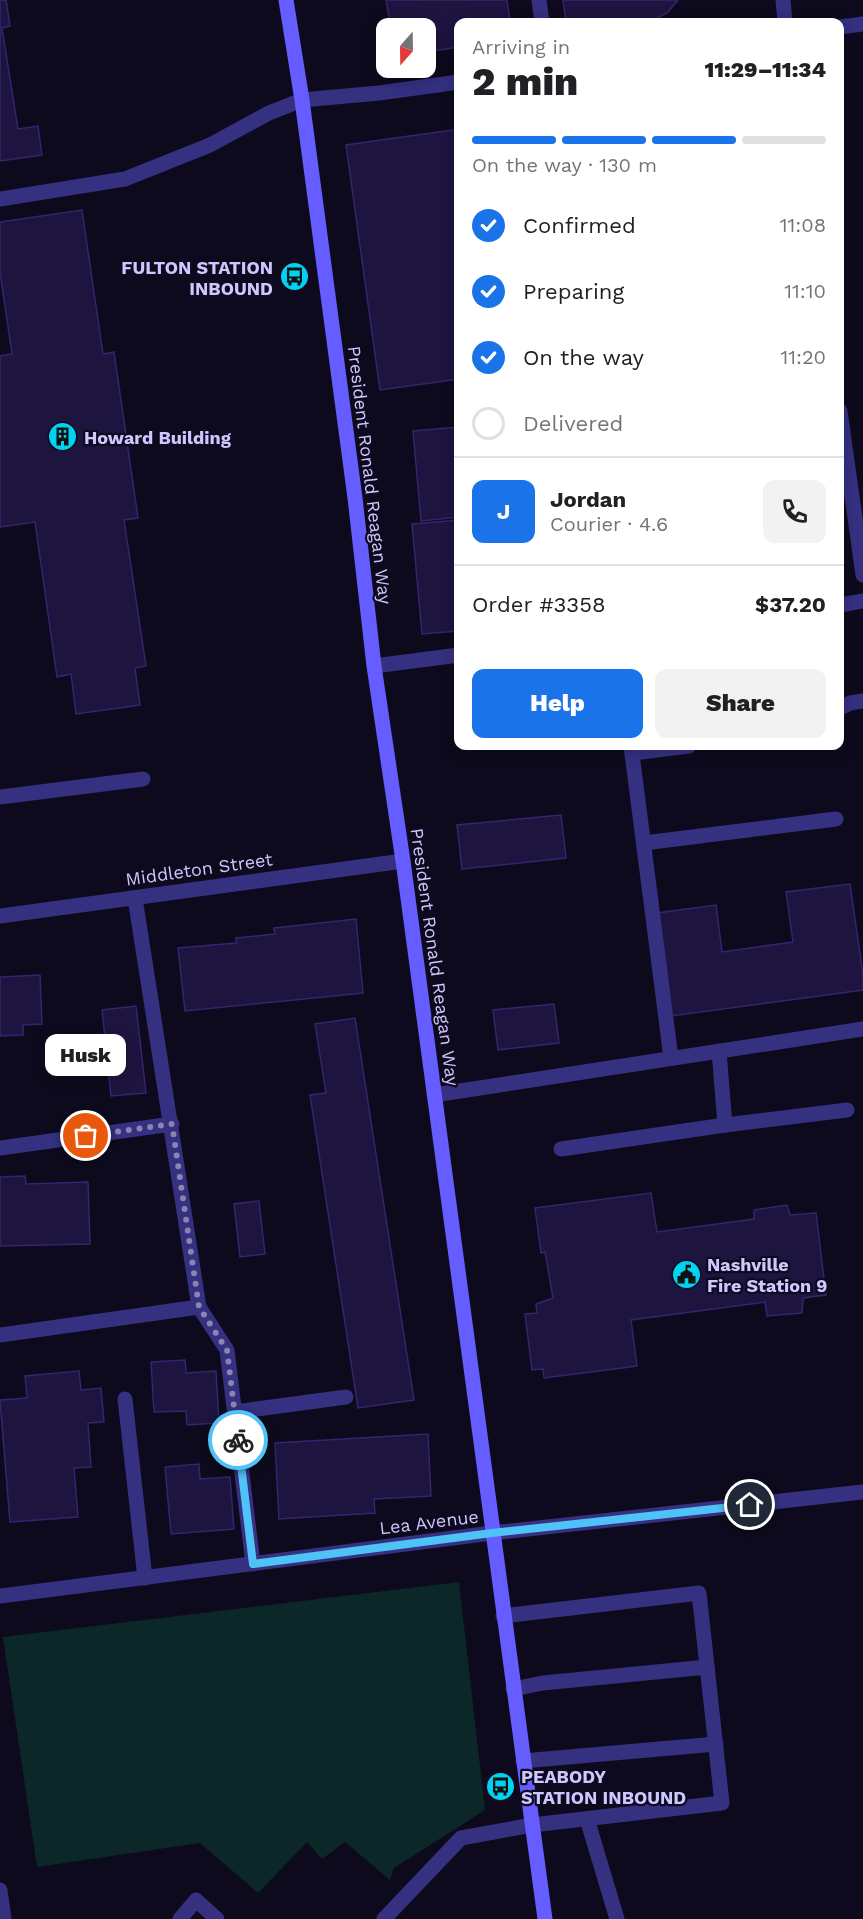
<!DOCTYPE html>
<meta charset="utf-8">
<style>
:root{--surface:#fff;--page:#f2f2f2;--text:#202124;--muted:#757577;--line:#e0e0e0;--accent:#1a73e8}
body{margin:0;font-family:"Work Sans",sans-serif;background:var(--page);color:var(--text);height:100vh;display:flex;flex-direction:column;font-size:22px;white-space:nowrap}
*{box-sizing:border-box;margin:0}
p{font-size:20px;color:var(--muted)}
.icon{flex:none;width:33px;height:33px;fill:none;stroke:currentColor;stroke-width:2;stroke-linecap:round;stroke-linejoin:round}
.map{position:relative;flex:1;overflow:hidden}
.sheet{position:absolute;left:454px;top:18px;width:390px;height:732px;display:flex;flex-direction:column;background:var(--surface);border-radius:12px;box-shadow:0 3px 15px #0003}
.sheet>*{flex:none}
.needle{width:39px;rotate:200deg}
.tools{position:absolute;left:376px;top:18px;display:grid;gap:12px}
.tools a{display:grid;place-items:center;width:60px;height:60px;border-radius:12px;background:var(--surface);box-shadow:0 3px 15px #0003;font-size:30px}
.pin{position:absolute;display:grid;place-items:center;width:51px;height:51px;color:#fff;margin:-26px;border:3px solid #fff;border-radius:50%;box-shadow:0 2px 6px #0007}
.courier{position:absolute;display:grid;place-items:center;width:60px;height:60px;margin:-30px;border:4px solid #4fc3f7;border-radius:50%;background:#fff;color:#222;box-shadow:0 2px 8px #0007}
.bubble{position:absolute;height:42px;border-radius:12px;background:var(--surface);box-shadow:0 3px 15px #0003;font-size:20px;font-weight:800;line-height:42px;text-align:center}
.overview em{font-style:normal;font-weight:800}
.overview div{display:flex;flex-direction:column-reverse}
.overview{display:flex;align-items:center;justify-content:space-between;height:102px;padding:0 18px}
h1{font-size:39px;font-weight:800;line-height:45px}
.bar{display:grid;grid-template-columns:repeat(4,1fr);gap:9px 6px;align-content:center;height:72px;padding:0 18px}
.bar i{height:8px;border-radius:4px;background:var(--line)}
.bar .on{background:var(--accent)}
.bar p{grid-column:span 4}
.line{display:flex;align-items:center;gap:15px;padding:0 18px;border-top:2px solid var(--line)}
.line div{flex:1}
.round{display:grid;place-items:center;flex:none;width:63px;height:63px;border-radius:12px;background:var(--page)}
ol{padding:0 18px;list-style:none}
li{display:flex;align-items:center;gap:18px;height:66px}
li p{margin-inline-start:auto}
li .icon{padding:6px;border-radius:50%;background:var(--accent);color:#fff;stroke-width:4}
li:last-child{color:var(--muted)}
li i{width:33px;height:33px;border:3px solid var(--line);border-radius:50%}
.action{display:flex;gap:12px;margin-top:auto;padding:12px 18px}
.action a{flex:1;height:69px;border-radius:12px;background:var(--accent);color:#fff;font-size:24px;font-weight:800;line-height:69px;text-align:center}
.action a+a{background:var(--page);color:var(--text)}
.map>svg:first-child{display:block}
.green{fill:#0c2727}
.building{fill:#1e1440;stroke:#35246e;stroke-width:1.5}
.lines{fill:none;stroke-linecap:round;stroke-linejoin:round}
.lane{stroke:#353080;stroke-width:15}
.street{stroke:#353080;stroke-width:15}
.secondary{stroke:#655dff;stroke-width:15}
.done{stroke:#8a84b0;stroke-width:6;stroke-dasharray:0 10.8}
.route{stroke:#4fc3f7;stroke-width:8}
.labels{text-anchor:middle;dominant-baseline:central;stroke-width:4.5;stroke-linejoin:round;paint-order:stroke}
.poi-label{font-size:18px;font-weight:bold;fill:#cec6ff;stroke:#0d0a1d;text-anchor:start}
.street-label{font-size:18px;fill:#cec6ff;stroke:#0d0a1d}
</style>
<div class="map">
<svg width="863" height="1919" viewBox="0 0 863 1919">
<rect width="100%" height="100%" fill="#0d0a1d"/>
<polygon class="green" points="459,1582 485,1810 394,1868 390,1880 345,1842 322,1859 307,1842 258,1893 200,1843 37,1867 3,1637"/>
<g class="building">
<polygon points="0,0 6,0 10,26 2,28 18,129 38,126 42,155 0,161"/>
<polygon points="386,0 507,0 510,22 459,22 459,47 426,52 426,28 391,28"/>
<polygon points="563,0 678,0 667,13 651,21 642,22 566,22"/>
<polygon points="459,129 459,379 380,390 346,145"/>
<polygon points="82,210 103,354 114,352 138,518 124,520 146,666 135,668 140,705 76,714 71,674 57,677 35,522 0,527 0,356 12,354 0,272 0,222"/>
<polygon points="459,427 459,517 421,521 413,431"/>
<polygon points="459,520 459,631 422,634 412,524"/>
<polygon points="561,815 566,858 462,869 457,825"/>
<polygon points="850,884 863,975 863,990 671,1016 657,913 716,905 722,952 793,942 786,892"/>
<polygon points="356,919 363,993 185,1011 178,948 236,943 236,938 275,934 274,928"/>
<polygon points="40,975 42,1024 23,1025 23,1035 0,1036 0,977"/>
<polygon points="554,1004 559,1043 498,1050 493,1010"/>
<polygon points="136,1006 146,1093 111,1096 102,1010"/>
<polygon points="355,1018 414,1400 358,1408 310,1095 326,1093 315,1024"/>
<polygon points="25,1176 26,1184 88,1182 90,1244 0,1246 0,1177"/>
<polygon points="651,1193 657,1232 754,1219 754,1210 787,1205 790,1215 816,1213 826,1295 803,1298 802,1313 767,1316 765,1302 631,1320 637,1366 544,1378 543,1369 532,1370 525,1314 537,1313 536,1304 553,1298 545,1252 541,1253 535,1208"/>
<polygon points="259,1201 265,1254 240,1257 234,1204"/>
<polygon points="185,1360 186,1373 216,1371 219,1423 187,1425 186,1411 154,1412 151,1362"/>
<polygon points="79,1371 81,1390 101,1388 104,1422 88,1423 91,1467 74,1468 78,1517 10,1522 0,1400 27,1398 25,1376"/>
<polygon points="428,1434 431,1496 374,1499 375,1513 279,1519 275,1443"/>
<polygon points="199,1464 200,1479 230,1477 234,1529 171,1534 165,1467"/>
</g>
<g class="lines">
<g class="lane">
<polyline points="539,0 542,22"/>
<polyline points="0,199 125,179 210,145 269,113 302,100"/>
<polyline points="840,708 850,703 863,701"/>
<polyline points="631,746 671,1058"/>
<polyline points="633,753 689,746"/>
<polyline points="0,797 143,779"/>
<polyline points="644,843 836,819"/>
<polyline points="135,898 199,1307 227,1350 253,1564"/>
<polyline points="434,1095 863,1029"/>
<polyline points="725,1125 847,1110"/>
<polyline points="0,1148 172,1124"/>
<polyline points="561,1149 725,1125 719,1051"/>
<polyline points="0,1335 199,1307"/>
<polyline points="125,1399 145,1578"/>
<polyline points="235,1412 346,1397"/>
<polyline points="513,1689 543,1683 707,1667"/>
<polyline points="523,1761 716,1744"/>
<polyline points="587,1819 617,1919"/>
<polyline points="180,1919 196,1900 217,1919"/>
<polyline points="384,1919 461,1838 532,1825 722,1803 699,1593 503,1616"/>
</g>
<g class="street">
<polyline points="783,0 785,22"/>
<polyline points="840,27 863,24"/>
<polyline points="302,100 379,93 459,82"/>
<polyline points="840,411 863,575"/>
<polyline points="840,605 863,601"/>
<polyline points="374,666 459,655"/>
<polyline points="0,916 403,861"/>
<polyline points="0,1596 492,1533 863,1492"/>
<polyline points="0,1890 4,1919"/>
</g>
<polyline class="secondary" points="286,0 302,100 355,498 374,666 403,861 545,1919"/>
</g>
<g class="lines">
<polyline class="done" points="86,1136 172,1124 199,1307 227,1350 238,1440"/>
<polyline class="route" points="238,1440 253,1564 492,1533 750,1505"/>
</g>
<defs>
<symbol id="bus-disc" viewBox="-11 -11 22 22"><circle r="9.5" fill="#00d2f1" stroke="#0d0a1d"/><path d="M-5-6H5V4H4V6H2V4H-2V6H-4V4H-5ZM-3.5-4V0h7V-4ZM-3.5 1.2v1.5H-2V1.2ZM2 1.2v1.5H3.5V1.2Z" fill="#111"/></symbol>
<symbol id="building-disc" viewBox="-11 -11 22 22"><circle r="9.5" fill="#00d2f1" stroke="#0d0a1d"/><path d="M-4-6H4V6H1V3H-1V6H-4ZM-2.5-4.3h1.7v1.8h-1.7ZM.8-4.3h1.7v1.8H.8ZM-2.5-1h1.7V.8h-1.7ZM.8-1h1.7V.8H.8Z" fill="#111"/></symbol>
<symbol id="civic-disc" viewBox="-11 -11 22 22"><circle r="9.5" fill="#00d2f1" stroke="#0d0a1d"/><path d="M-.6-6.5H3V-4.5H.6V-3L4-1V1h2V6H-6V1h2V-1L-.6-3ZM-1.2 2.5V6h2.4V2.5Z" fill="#111"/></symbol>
</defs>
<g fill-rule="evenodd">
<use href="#bus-disc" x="278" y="260" width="33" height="33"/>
<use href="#building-disc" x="46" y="420" width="33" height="33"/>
<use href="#civic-disc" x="670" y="1258" width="33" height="33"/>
<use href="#bus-disc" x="484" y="1770" width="33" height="33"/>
</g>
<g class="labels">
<g class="poi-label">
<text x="273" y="267" text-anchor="end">FULTON STATION<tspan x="273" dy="21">INBOUND</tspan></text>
<text x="84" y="437">Howard Building</text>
<text x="707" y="1264">Nashville<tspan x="707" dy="21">Fire Station 9</tspan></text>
<text x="521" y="1776">PEABODY<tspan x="521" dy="21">STATION INBOUND</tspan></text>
</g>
<g class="street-label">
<text transform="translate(370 475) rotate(83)">President Ronald Reagan Way</text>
<text transform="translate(199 869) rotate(-8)">Middleton Street</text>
<text transform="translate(435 957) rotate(82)">President Ronald Reagan Way</text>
<text transform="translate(429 1522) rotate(-7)">Lea Avenue</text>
</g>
</g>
</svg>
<div class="tools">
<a><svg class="needle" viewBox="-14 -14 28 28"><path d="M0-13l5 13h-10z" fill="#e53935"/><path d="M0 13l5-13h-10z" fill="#757577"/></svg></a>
</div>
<div class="pin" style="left:86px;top:1136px;background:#ea580c"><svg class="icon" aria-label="bag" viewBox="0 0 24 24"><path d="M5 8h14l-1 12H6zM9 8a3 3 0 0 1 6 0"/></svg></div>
<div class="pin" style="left:750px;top:1505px;background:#1f2937"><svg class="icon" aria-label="home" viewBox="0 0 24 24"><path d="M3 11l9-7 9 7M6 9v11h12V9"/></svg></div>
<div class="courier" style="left:238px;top:1440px"><svg class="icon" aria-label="bike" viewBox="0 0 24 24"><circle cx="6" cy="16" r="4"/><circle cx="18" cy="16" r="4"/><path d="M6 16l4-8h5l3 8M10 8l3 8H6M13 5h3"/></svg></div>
<div class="bubble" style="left:45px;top:1034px;width:81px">Husk</div>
<section class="sheet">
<div class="overview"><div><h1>2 min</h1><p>Arriving in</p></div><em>11:29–11:34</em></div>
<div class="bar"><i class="on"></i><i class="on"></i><i class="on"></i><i></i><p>On the way · 130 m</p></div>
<ol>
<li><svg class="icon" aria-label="check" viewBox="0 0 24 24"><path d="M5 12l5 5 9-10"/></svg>Confirmed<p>11:08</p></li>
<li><svg class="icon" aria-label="check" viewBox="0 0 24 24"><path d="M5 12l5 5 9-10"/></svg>Preparing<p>11:10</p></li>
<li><svg class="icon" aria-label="check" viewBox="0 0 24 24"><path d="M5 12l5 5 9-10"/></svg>On the way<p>11:20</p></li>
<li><i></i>Delivered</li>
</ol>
<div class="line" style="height:108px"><b class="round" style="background:var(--accent);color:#fff">J</b><div><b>Jordan</b><p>Courier · 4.6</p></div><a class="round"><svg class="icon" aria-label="phone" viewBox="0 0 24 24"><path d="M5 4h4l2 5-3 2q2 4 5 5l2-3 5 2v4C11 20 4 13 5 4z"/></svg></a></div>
<div class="line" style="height:78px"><div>Order #3358</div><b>$37.20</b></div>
<div class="action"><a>Help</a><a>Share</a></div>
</section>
</div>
